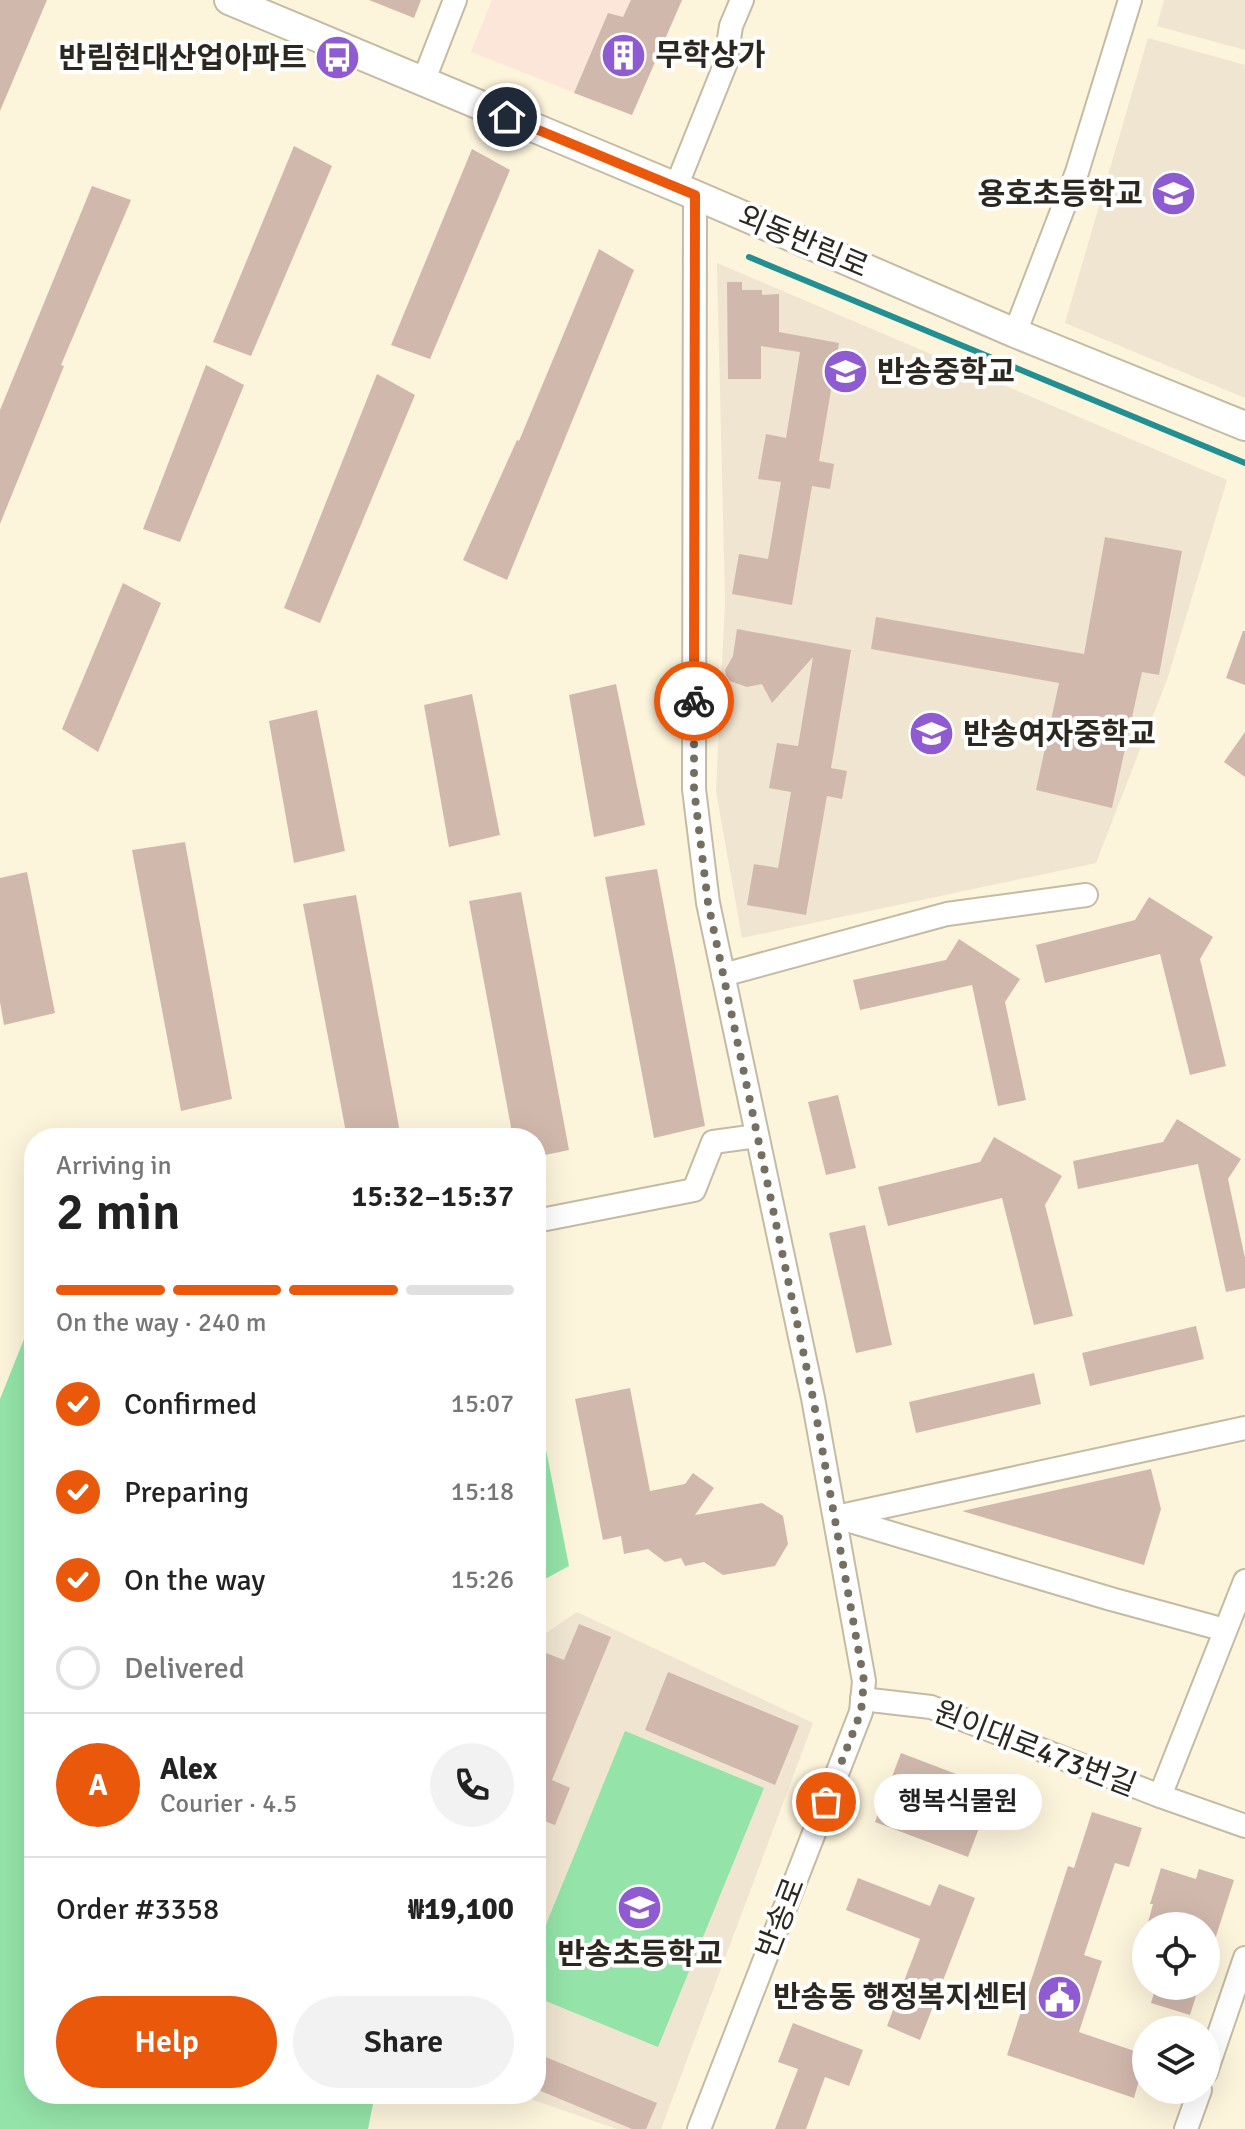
<!DOCTYPE html>
<meta charset="utf-8">
<style>
:root{--surface:#fff;--page:#f2f2f2;--text:#222;--muted:#767676;--line:#e0e0e0;--accent:#ea580c}
body{margin:0;font-family:Signika,"Noto Sans KR",sans-serif;background:var(--page);color:var(--text);height:100vh;display:flex;flex-direction:column;font-size:30px;white-space:nowrap}
*{box-sizing:border-box;margin:0}
p{font-size:26px;color:var(--muted)}
.icon{flex:none;width:44px;height:44px;fill:none;stroke:currentColor;stroke-width:2;stroke-linecap:round;stroke-linejoin:round}
.map{position:relative;flex:1;overflow:hidden}
.drawer{position:absolute;left:24px;top:1128px;width:522px;height:976px;display:flex;flex-direction:column;background:var(--surface);border-radius:32px;box-shadow:0 8px 32px #0002}
.drawer>*{flex:none}
.buttons{position:absolute;left:1132px;top:1912px;display:grid;gap:16px}
.buttons a{display:grid;place-items:center;width:88px;height:88px;border-radius:50%;background:var(--surface);box-shadow:0 8px 32px #0002;font-size:40px}
.pin{position:absolute;display:grid;place-items:center;width:68px;height:68px;color:#fff;margin:-34px;border:4px solid #fff;border-radius:50%;box-shadow:0 2px 8px #0007}
.courier{position:absolute;display:grid;place-items:center;width:80px;height:80px;margin:-40px;border:6px solid #ea580c;border-radius:50%;background:#fff;color:#222;box-shadow:0 2px 10px #0007}
.bubble{position:absolute;height:56px;border-radius:28px;background:var(--surface);box-shadow:0 8px 32px #0002;font-size:26px;font-weight:600;line-height:56px;text-align:center}
.head em{font-style:normal;font-weight:600}
.head div{display:flex;flex-direction:column-reverse}
.head{display:flex;align-items:center;justify-content:space-between;height:136px;padding:0 32px}
h1{font-size:52px;font-weight:600;line-height:60px}
.bar{display:grid;grid-template-columns:repeat(4,1fr);gap:12px 8px;align-content:center;height:96px;padding:0 32px}
.bar i{height:10px;border-radius:6px;background:var(--line)}
.bar .active{background:var(--accent)}
.bar p{grid-column:span 4}
.line{display:flex;align-items:center;gap:20px;padding:0 32px;border-top:2px solid var(--line)}
.line div{flex:1}
.round{display:grid;place-items:center;flex:none;width:84px;height:84px;border-radius:42px;background:var(--page)}
ol{padding:0 32px;list-style:none}
li{display:flex;align-items:center;gap:24px;height:88px}
li p{margin-inline-start:auto}
li .icon{padding:8px;border-radius:50%;background:var(--accent);color:#fff;stroke-width:4}
li:last-child{color:var(--muted)}
li i{width:44px;height:44px;border:4px solid var(--line);border-radius:50%}
.cta{display:flex;gap:16px;margin-top:auto;padding:16px 32px}
.cta a{flex:1;height:92px;border-radius:48px;background:var(--accent);color:#fff;font-size:32px;font-weight:600;line-height:92px;text-align:center}
.cta a+a{background:var(--page);color:var(--text)}
.map>svg:first-child{display:block}
.commercial{fill:#fce5d9}
.education{fill:#f0e5d0}
.green{fill:#94e4a9}
.lines{fill:none;stroke-linecap:round;stroke-linejoin:round}
.stream{stroke:#229092;stroke-width:6}
.building{fill:#d1b8ad}
.minor-casing{stroke:#c4bba4;stroke-width:26}
.major-casing{stroke:#c4bba4;stroke-width:32}
.minor{stroke:#fff;stroke-width:22}
.major{stroke:#fff;stroke-width:28}
.done{stroke:#756f61;stroke-width:8;stroke-dasharray:0 14.4}
.route{stroke:#ea580c;stroke-width:10}
.labels{text-anchor:middle;dominant-baseline:central;stroke-width:8;stroke-linejoin:round;paint-order:stroke}
.poi-label{font-size:30px;font-weight:bold;fill:#2c281f;stroke:#fff;text-anchor:start}
.street-label{font-size:30px;fill:#2c281f;stroke:#fff}
</style>
<div class="map">
<svg width="1245" height="2129" viewBox="0 0 1245 2129">
<rect width="100%" height="100%" fill="#fdf4dc"/>
<polygon class="commercial" points="492,0 682,0 632,115 471,52"/>
<g class="education">
<polygon points="1164,0 1245,0 1245,50 1157,26"/>
<polygon points="1148,38 1245,65 1245,398 1065,323"/>
<polygon points="717,263 1227,480 1168,677 1096,863 742,938 716,791 725,602"/>
<polygon points="577,1612 813,1723 661,2129 617,2129 516,2094 536,2094 536,1640"/>
</g>
<g class="green">
<polygon points="34,1314 34,2094 375,2094 368,2129 0,2129 0,1399"/>
<polygon points="536,1399 569,1566 536,1584"/>
<polygon points="625,1731 764,1788 658,2047 536,1997 536,1949"/>
</g>
<g class="lines">
<polyline class="stream" points="749,257 1245,463"/>
</g>
<g class="building">
<polygon points="0,0 47,0 0,111"/>
<polygon points="369,0 421,0 414,18"/>
<polygon points="631,0 682,0 632,115 574,93 608,13 623,17"/>
<polygon points="294,146 332,166 251,356 213,342"/>
<polygon points="472,149 510,170 430,359 391,345"/>
<polygon points="92,186 131,200 61,365 64,366 0,524 0,410"/>
<polygon points="599,249 634,270 507,580 463,560 517,440 519,441"/>
<polygon points="727,282 742,282 742,290 762,290 762,295 779,294 779,332 839,343 819,461 834,464 830,489 812,486 792,605 732,594 739,554 768,559 781,482 758,479 766,434 786,438 800,352 761,346 761,379 728,379"/>
<polygon points="206,365 244,385 180,542 143,529"/>
<polygon points="377,374 415,395 320,623 284,608"/>
<polygon points="1105,537 1182,551 1159,675 1142,672 1112,808 1036,790 1059,683 871,649 876,617 1084,654"/>
<polygon points="123,583 161,603 98,752 62,729"/>
<polygon points="737,629 851,650 831,768 847,771 842,799 827,796 806,915 747,905 754,864 778,868 791,792 769,788 777,743 798,746 813,657 772,703 762,684 747,687 730,681 726,675 725,670 733,656"/>
<polygon points="1243,631 1245,631 1245,685 1226,678"/>
<polygon points="616,684 645,825 594,837 569,695"/>
<polygon points="472,694 500,835 449,847 424,705"/>
<polygon points="317,710 345,851 294,863 269,721"/>
<polygon points="1245,732 1245,777 1224,762"/>
<polygon points="185,842 232,1099 181,1111 132,850"/>
<polygon points="657,869 705,1126 654,1138 605,877"/>
<polygon points="27,872 55,1013 4,1025 0,1002 0,878"/>
<polygon points="521,892 569,1150 536,1157 536,1138 513,1138 469,901"/>
<polygon points="356,895 401,1138 347,1138 303,904"/>
<polygon points="1149,897 1213,937 1200,959 1226,1066 1190,1075 1160,954 1045,983 1036,945 1135,920"/>
<polygon points="959,939 1020,979 1005,1002 1026,1100 998,1106 972,985 860,1010 853,980 946,960"/>
<polygon points="838,1095 856,1168 826,1175 808,1102"/>
<polygon points="1177,1119 1241,1159 1228,1179 1245,1258 1245,1288 1226,1292 1198,1164 1078,1189 1073,1161 1163,1142"/>
<polygon points="994,1137 1062,1176 1045,1205 1073,1316 1034,1325 1002,1198 888,1226 878,1187 980,1162"/>
<polygon points="865,1225 892,1345 856,1353 829,1233"/>
<polygon points="1196,1326 1204,1359 1090,1386 1082,1353"/>
<polygon points="1034,1373 1041,1404 916,1433 909,1402"/>
<polygon points="630,1388 650,1491 685,1484 693,1473 714,1488 695,1515 762,1503 783,1516 788,1544 775,1566 723,1575 704,1562 685,1566 681,1558 665,1562 648,1549 624,1554 621,1536 603,1540 575,1399"/>
<polygon points="1151,1469 1161,1509 1144,1565 962,1511"/>
<polygon points="579,1624 611,1637 552,1780 570,1788 555,1825 536,1818 536,1649 564,1660"/>
<polygon points="668,1672 799,1726 775,1785 645,1730"/>
<polygon points="901,1753 972,1780 974,1775 996,1783 968,1857 875,1822"/>
<polygon points="1092,1812 1142,1828 1129,1867 1115,1863 1084,1955 1102,1961 1079,2032 1146,2055 1134,2098 1007,2055 1068,1866 1074,1868"/>
<polygon points="1161,1868 1196,1879 1199,1869 1234,1880 1209,1958 1206,1957 1206,1926 1147,1926 1153,1904 1150,1904"/>
<polygon points="858,1878 930,1906 939,1884 975,1898 920,2040 887,2026 920,1939 846,1910"/>
<polygon points="1156,1986 1199,1986 1190,2015 1151,2003"/>
<polygon points="793,2023 863,2050 849,2086 825,2077 806,2129 775,2129 798,2069 778,2062"/>
<polygon points="536,2053 657,2103 646,2129 632,2129 536,2089"/>
</g>
<g class="lines">
<defs>
<g id="minor">
<polyline points="423,82 455,0"/>
<polyline points="676,187 725,65 731,26 742,0"/>
<polyline points="695,195 694,789 708,903 813,1398 864,1681 861,1712 699,2129"/>
<polyline points="1015,333 1077,172 1130,0"/>
<polyline points="723,975 947,914 1086,895"/>
<polyline points="536,1221 694,1190 713,1142 757,1136"/>
<polyline points="836,1517 1245,1428"/>
<polyline points="837,1517 1111,1599 1225,1630"/>
<polyline points="862,1699 931,1707 1160,1796 1245,1826"/>
<polyline points="1160,1796 1245,1581"/>
<polyline points="1206,2072 1245,1958"/>
<polyline points="1186,2129 1200,2090"/>
</g>
<polyline id="major" points="229,0 695,195 1015,333 1245,426"/>
</defs>
<use href="#minor" class="minor-casing"/>
<use href="#major" class="major-casing"/>
<use href="#minor" class="minor"/>
<use href="#major" class="major"/>
</g>
<g class="lines">
<polyline class="done" points="694,701 694,789 708,903 813,1398 864,1681 861,1712 826,1802"/>
<polyline class="route" points="507,117 695,195 694,701"/>
</g>
<defs>
<symbol id="building-disc" viewBox="-11 -11 22 22"><circle r="9.5" fill="#8f5bd3" stroke="#fff"/><path d="M-4-6H4V6H1V3H-1V6H-4ZM-2.5-4.3h1.7v1.8h-1.7ZM.8-4.3h1.7v1.8H.8ZM-2.5-1h1.7V.8h-1.7ZM.8-1h1.7V.8H.8Z" fill="#fff"/></symbol>
<symbol id="bus-disc" viewBox="-11 -11 22 22"><circle r="9.5" fill="#8f5bd3" stroke="#fff"/><path d="M-5-6H5V4H4V6H2V4H-2V6H-4V4H-5ZM-3.5-4V0h7V-4ZM-3.5 1.2v1.5H-2V1.2ZM2 1.2v1.5H3.5V1.2Z" fill="#fff"/></symbol>
<symbol id="school-disc" viewBox="-11 -11 22 22"><circle r="9.5" fill="#8f5bd3" stroke="#fff"/><path d="M0-5L7-2L0 1L-7-2ZM-4 1L0 2.5L4 1V4Q0 6-4 4Z" fill="#fff"/></symbol>
<symbol id="civic-disc" viewBox="-11 -11 22 22"><circle r="9.5" fill="#8f5bd3" stroke="#fff"/><path d="M-.6-6.5H3V-4.5H.6V-3L4-1V1h2V6H-6V1h2V-1L-.6-3ZM-1.2 2.5V6h2.4V2.5Z" fill="#fff"/></symbol>
</defs>
<g fill-rule="evenodd">
<use href="#building-disc" x="598" y="30" width="51" height="51"/>
<use href="#bus-disc" x="312" y="32" width="51" height="51"/>
<use href="#school-disc" x="1148" y="168" width="51" height="51"/>
<use href="#school-disc" x="820" y="346" width="51" height="51"/>
<use href="#school-disc" x="906" y="708" width="51" height="51"/>
<use href="#school-disc" x="614" y="1882" width="51" height="51"/>
<use href="#civic-disc" x="1034" y="1972" width="51" height="51"/>
</g>
<g class="labels">
<g class="poi-label">
<text x="655" y="55">무학상가</text>
<text x="307" y="58" text-anchor="end">반림현대산업아파트</text>
<text x="1143" y="194" text-anchor="end">용호초등학교</text>
<text x="877" y="372">반송중학교</text>
<text x="963" y="734">반송여자중학교</text>
<text x="640" y="1954" text-anchor="middle">반송초등학교</text>
<text x="1028" y="1997" text-anchor="end">반송동 행정복지센터</text>
</g>
<g class="street-label">
<text transform="translate(803 242) rotate(23)">외동반림로</text>
<text transform="translate(1035 1749) rotate(21)">원이대로473번길</text>
<text transform="translate(781 1918) rotate(-69)">반송로</text>
</g>
</g>
</svg>
<div class="buttons">
<a><svg class="icon" aria-label="locate" viewBox="0 0 24 24"><circle cx="12" cy="12" r="6"/><path d="M12 2v4M12 18v4M2 12h4M18 12h4"/></svg></a>
<a><svg class="icon" aria-label="layers" viewBox="0 0 24 24"><path d="M12 4l9 5-9 5-9-5zM3 14l9 5 9-5"/></svg></a>
</div>
<div class="pin" style="left:826px;top:1802px;background:#ea580c"><svg class="icon" aria-label="bag" viewBox="0 0 24 24"><path d="M5 8h14l-1 12H6zM9 8a3 3 0 0 1 6 0"/></svg></div>
<div class="pin" style="left:507px;top:117px;background:#1f2937"><svg class="icon" aria-label="home" viewBox="0 0 24 24"><path d="M3 11l9-7 9 7M6 9v11h12V9"/></svg></div>
<div class="courier" style="left:694px;top:701px"><svg class="icon" aria-label="bike" viewBox="0 0 24 24"><circle cx="6" cy="16" r="4"/><circle cx="18" cy="16" r="4"/><path d="M6 16l4-8h5l3 8M10 8l3 8H6M13 5h3"/></svg></div>
<div class="bubble" style="left:874px;top:1774px;width:168px">행복식물원</div>
<section class="drawer">
<div class="head"><div><h1>2 min</h1><p>Arriving in</p></div><em>15:32–15:37</em></div>
<div class="bar"><i class="active"></i><i class="active"></i><i class="active"></i><i></i><p>On the way · 240 m</p></div>
<ol>
<li><svg class="icon" aria-label="check" viewBox="0 0 24 24"><path d="M5 12l5 5 9-10"/></svg>Confirmed<p>15:07</p></li>
<li><svg class="icon" aria-label="check" viewBox="0 0 24 24"><path d="M5 12l5 5 9-10"/></svg>Preparing<p>15:18</p></li>
<li><svg class="icon" aria-label="check" viewBox="0 0 24 24"><path d="M5 12l5 5 9-10"/></svg>On the way<p>15:26</p></li>
<li><i></i>Delivered</li>
</ol>
<div class="line" style="height:144px"><b class="round" style="background:var(--accent);color:#fff">A</b><div><b>Alex</b><p>Courier · 4.5</p></div><a class="round"><svg class="icon" aria-label="phone" viewBox="0 0 24 24"><path d="M5 4h4l2 5-3 2q2 4 5 5l2-3 5 2v4C11 20 4 13 5 4z"/></svg></a></div>
<div class="line" style="height:104px"><div>Order #3358</div><b>₩19,100</b></div>
<div class="cta"><a>Help</a><a>Share</a></div>
</section>
</div>
